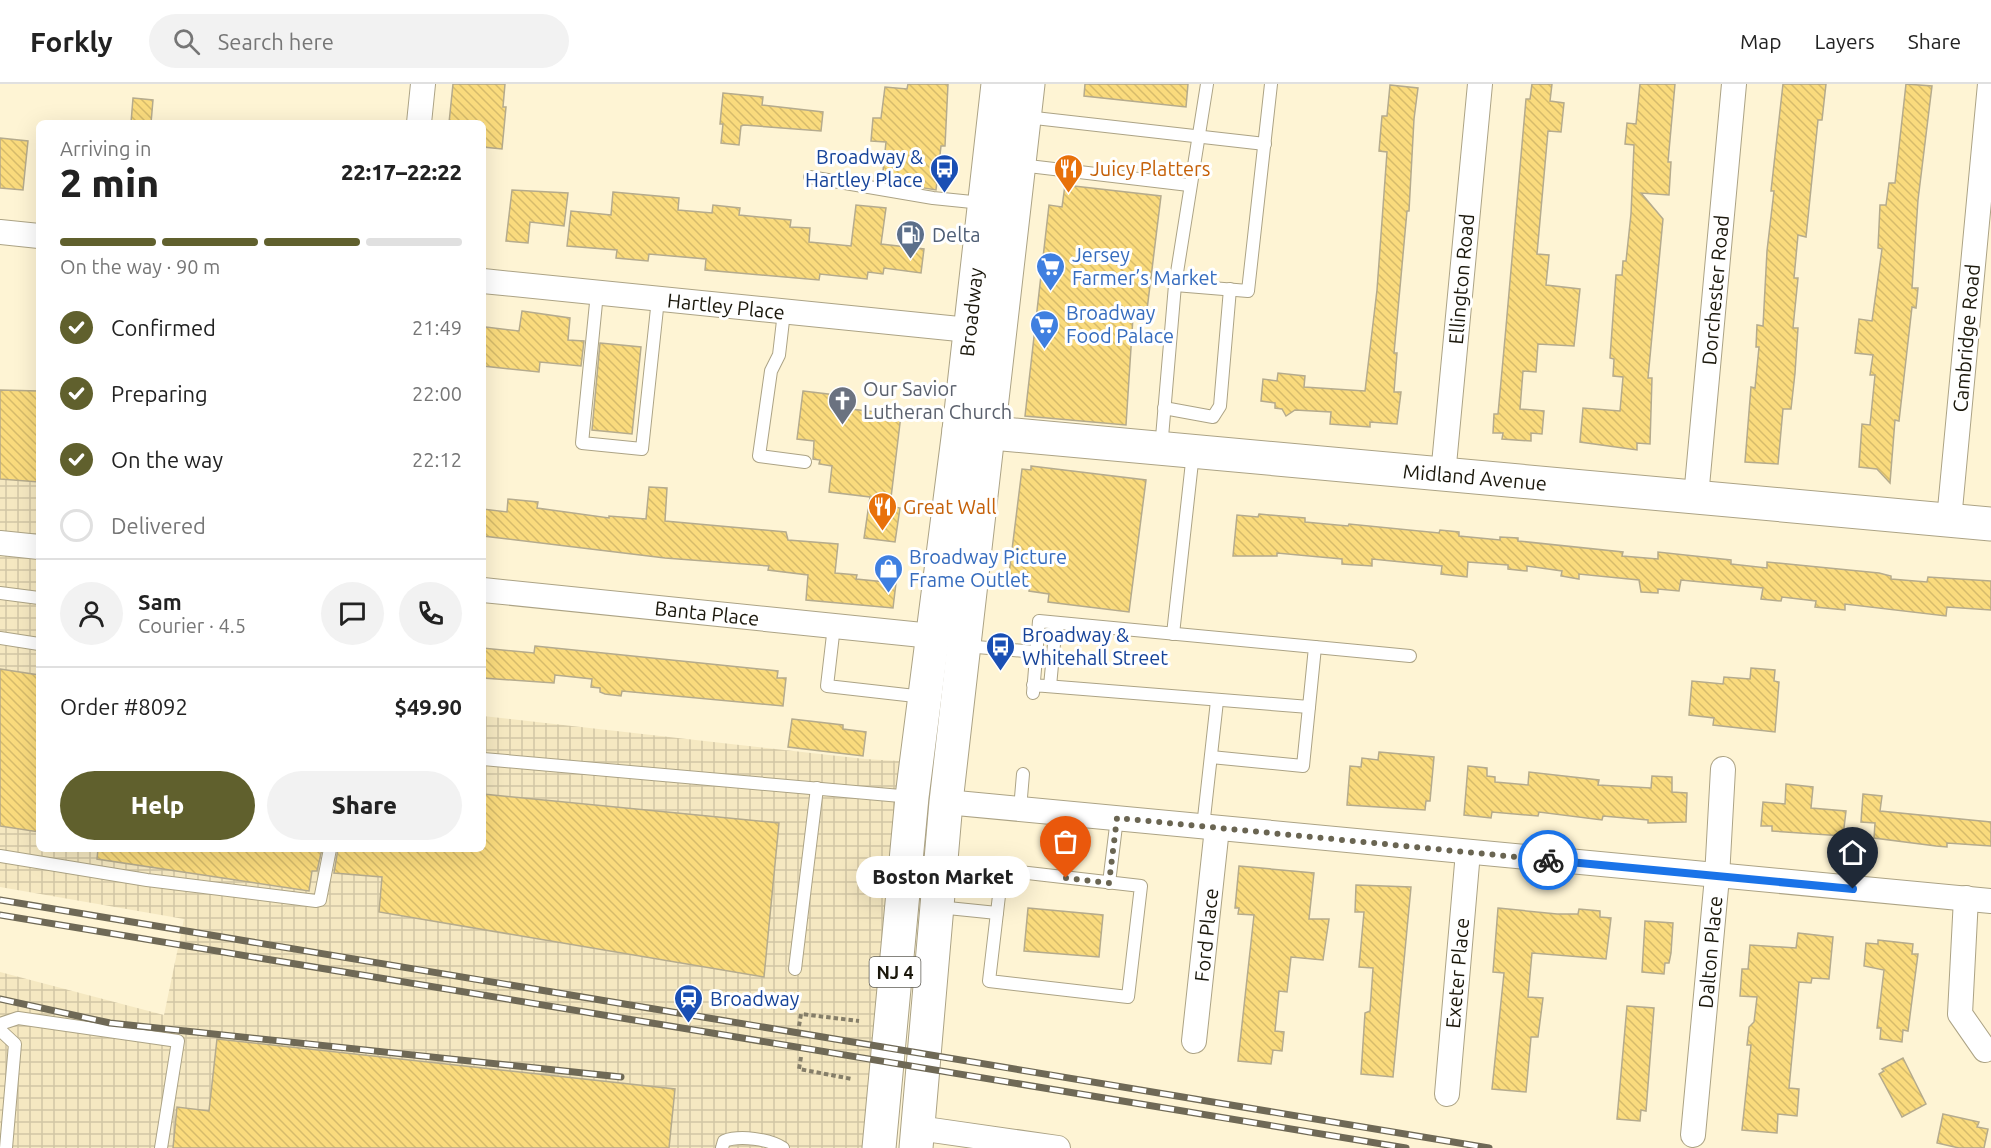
<!DOCTYPE html>
<meta charset="utf-8">
<style>
:root{--surface:#fff;--page:#f2f2f2;--text:#222;--muted:#767676;--line:#e0e0e0;--accent:#60602d}
body{margin:0;font-family:Ubuntu,sans-serif;background:var(--page);color:var(--text);height:100vh;display:flex;flex-direction:column;font-size:22px;white-space:nowrap}
*{box-sizing:border-box;margin:0}
p{font-size:20px;color:var(--muted)}
.icon{flex:none;width:33px;height:33px;fill:none;stroke:currentColor;stroke-width:2;stroke-linecap:round;stroke-linejoin:round}
.map{position:relative;flex:1;overflow:hidden}
.details{position:absolute;left:36px;top:36px;width:450px;height:732px;display:flex;flex-direction:column;background:var(--surface);border-radius:9px;box-shadow:0 6px 24px #0002}
.details>*{flex:none}
.pin{position:absolute;display:grid;place-items:center;width:51px;height:51px;color:#fff;margin:-62px -26px;border-radius:50% 50% 50% 0;rotate:-45deg;box-shadow:0 0 6px #0007}
.pin .icon{rotate:45deg}
.courier{position:absolute;display:grid;place-items:center;width:60px;height:60px;margin:-30px;border:4px solid #1a73e8;border-radius:50%;background:#fff;color:#222;box-shadow:0 2px 8px #0007}
.bubble{position:absolute;height:42px;border-radius:21px;background:var(--surface);box-shadow:0 6px 24px #0002;font-size:20px;font-weight:800;line-height:42px;text-align:center}
.head em{font-style:normal;font-weight:800}
.head div{display:flex;flex-direction:column-reverse}
.head{display:flex;align-items:center;justify-content:space-between;height:102px;padding:0 24px}
h1{font-size:39px;font-weight:800;line-height:45px}
.bar{display:grid;grid-template-columns:repeat(4,1fr);gap:9px 6px;align-content:center;height:72px;padding:0 24px}
.bar i{height:8px;border-radius:4px;background:var(--line)}
.bar .selected{background:var(--accent)}
.bar p{grid-column:span 4}
.line{display:flex;align-items:center;gap:15px;padding:0 24px;border-top:2px solid var(--line)}
.line div{flex:1}
.round{display:grid;place-items:center;flex:none;width:63px;height:63px;border-radius:32px;background:var(--page)}
ol{padding:0 24px;list-style:none}
li{display:flex;align-items:center;gap:18px;height:66px}
li p{margin-inline-start:auto}
li .icon{padding:6px;border-radius:50%;background:var(--accent);color:#fff;stroke-width:4}
li:last-child{color:var(--muted)}
li i{width:33px;height:33px;border:3px solid var(--line);border-radius:50%}
.action{display:flex;gap:12px;margin-top:auto;padding:12px 24px}
.action a{flex:1;height:69px;border-radius:36px;background:var(--accent);color:#fff;font-size:24px;font-weight:800;line-height:69px;text-align:center}
.action a+a{background:var(--page);color:var(--text)}
header{display:flex;align-items:center;gap:36px;box-sizing:border-box;height:84px;padding:0 30px;background:var(--surface);border-bottom:2px solid var(--line)}
header strong{font-size:28px}
nav{display:flex;gap:33px;margin-inline-start:auto;font-size:21px}
.search{width:420px;height:54px;background:var(--page);display:flex;align-items:center;gap:15px;box-sizing:border-box;padding:0 21px;border-radius:33px;color:var(--muted);font-size:22px}
.map>svg:first-child{display:block}
.industrial{fill:url(#industrial-grid)}
.building{fill:url(#building-back-hatch);stroke:#b5ab8d;stroke-width:1.5}
.lines{fill:none;stroke-linecap:round;stroke-linejoin:round}
.lane-casing{stroke:#aca385;stroke-width:14}
.street-casing{stroke:#aca385;stroke-width:26}
.secondary-casing{stroke:#aca385;stroke-width:35}
.primary-casing{stroke:#aca385;stroke-width:35}
.path{stroke:#857e69;stroke-width:4;stroke-dasharray:4.5 3;stroke-linecap:butt}
.lane{stroke:#fff;stroke-width:12}
.street{stroke:#fff;stroke-width:24}
.secondary{stroke:#fff;stroke-width:33}
.primary{stroke:#fff;stroke-width:33}
.rail-casing{stroke:#6f6956;stroke-width:7}
.rail{stroke:#fff;stroke-width:4.5;stroke-dasharray:14;stroke-linecap:butt}
.done{stroke:#6a6552;stroke-width:6;stroke-dasharray:0 10.8}
.route{stroke:#1a73e8;stroke-width:8}
.labels{text-anchor:middle;dominant-baseline:central;stroke-width:6;stroke-linejoin:round;paint-order:stroke}
.shield{fill:#fff;stroke:#5f5d55;stroke-width:1.5}
.shield-label{font-size:18px;font-weight:bold;fill:#1b180c}
.transit-label{font-size:20px;fill:#164399;stroke:#fff;text-anchor:start}
.food-label{font-size:20px;fill:#c56008;stroke:#fff;text-anchor:start}
.service-label{font-size:20px;fill:#4e5e75;stroke:#fff;text-anchor:start}
.shop-label{font-size:20px;fill:#366cbe;stroke:#fff;text-anchor:start}
.street-label{font-size:20px;fill:#1b180c;stroke:#fff}
.worship-label{font-size:20px;fill:#5b616d;stroke:#fff;text-anchor:start}
</style>
<header>
<strong>Forkly</strong>
<div class="search"><svg class="icon" aria-label="search" viewBox="0 0 24 24"><circle cx="10" cy="10" r="6"/><path d="M15 15l6 6"/></svg>Search here</div>
<nav><a>Map</a><a>Layers</a><a>Share</a></nav>
</header>
<div class="map">
<svg width="1991" height="1064" viewBox="0 0 1991 1064">
<defs>
<pattern id="industrial-grid" width="8" height="8" patternUnits="userSpaceOnUse" patternTransform="scale(1.5)"><rect width="8" height="8" fill="#f5e8c1"/><path d="M0 4h8M4 0v8" fill="none" stroke="#d1c6a5"/></pattern>
<pattern id="building-back-hatch" width="6" height="6" patternUnits="userSpaceOnUse" patternTransform="scale(1.5)"><rect width="6" height="6" fill="#fadb7d"/><path d="M-1 5l2 2M0 0l6 6M5-1l2 2" fill="none" stroke="#d6bb6b"/></pattern>
</defs>
<rect width="100%" height="100%" fill="#fef4d4"/>
<polygon class="industrial" points="0,329 39,333 39,765 483,765 483,632 865,675 916,678 880,1064 0,1064 0,888 164,931 184,835 0,803"/>
<g class="building">
<polygon points="453,0 505,0 503,23 506,23 502,65 483,63 483,39 449,39"/>
<polygon points="908,0 948,0 945,62 941,62 936,106 882,97 886,58 871,57 873,34 881,34 885,3 907,5"/>
<polygon points="1085,0 1188,0 1186,23 1084,12"/>
<polygon points="1532,0 1552,0 1550,17 1564,19 1561,48 1548,47 1537,170 1549,171 1546,201 1580,205 1574,262 1538,260 1536,288 1523,287 1520,325 1544,327 1542,350 1531,349 1531,357 1502,355 1503,349 1493,349 1494,330 1498,330 1506,243 1526,15 1530,15"/>
<polygon points="1640,0 1675,0 1668,78 1671,78 1669,111 1641,109 1663,135 1648,294 1652,294 1650,360 1637,359 1637,366 1580,358 1583,324 1620,327 1623,293 1613,292 1614,275 1610,274 1616,191 1622,191 1623,177 1626,177 1631,130 1634,61 1625,60 1627,39 1636,40"/>
<polygon points="1783,0 1826,0 1822,36 1818,36 1806,153 1798,151 1794,194 1798,194 1793,244 1798,244 1795,289 1791,325 1783,325 1778,380 1745,378 1751,303 1755,304 1759,263 1756,263 1757,241 1763,242 1767,167 1774,107 1771,107"/>
<polygon points="1906,0 1932,2 1918,116 1912,204 1918,204 1916,224 1912,223 1899,337 1895,336 1890,399 1877,385 1859,383 1862,340 1870,341 1875,291 1870,291 1873,271 1855,269 1859,235 1872,237 1882,165 1878,164 1880,121 1886,121 1889,99 1895,99"/>
<polygon points="1390,1 1418,4 1414,35 1409,127 1407,127 1394,269 1397,269 1394,308 1401,308 1397,340 1370,338 1370,343 1330,340 1331,328 1295,326 1286,332 1282,325 1275,324 1275,319 1261,317 1263,295 1277,297 1278,289 1305,292 1304,303 1365,307 1377,206 1387,68 1379,67 1380,55 1382,32 1387,32"/>
<polygon points="723,9 763,13 762,21 823,28 821,47 744,41 741,42 739,61 721,59 723,40 720,40"/>
<polygon points="133,14 153,16 151,39 131,39"/>
<polygon points="0,54 28,57 23,106 0,104"/>
<polygon points="1065,101 1161,112 1146,234 1133,233 1126,341 1025,332 1049,121 1062,123"/>
<polygon points="512,106 568,109 564,142 530,138 528,159 506,157"/>
<polygon points="613,108 679,114 678,126 712,129 713,121 740,124 739,131 791,136 790,143 810,144 809,158 851,162 856,121 886,124 881,160 924,165 921,189 884,184 883,190 868,188 867,195 820,190 819,196 705,186 706,175 649,170 648,177 616,174 617,166 567,162 571,127 611,131"/>
<polygon points="522,227 570,234 568,256 584,257 581,282 540,278 539,288 483,282 483,246 486,243 519,247"/>
<polygon points="600,259 641,263 632,350 592,346"/>
<polygon points="0,306 39,307 39,398 0,395"/>
<polygon points="803,307 836,311 834,323 901,331 890,422 900,424 895,458 864,454 870,413 829,408 832,382 819,380 820,376 813,375 814,357 797,355"/>
<polygon points="1031,382 1146,396 1129,528 1048,518 1049,510 1029,507 1030,501 1008,498 1022,385 1031,386"/>
<polygon points="649,403 667,404 665,437 786,448 788,456 838,460 835,489 857,491 856,495 896,499 893,524 806,516 808,491 768,486 769,482 665,474 483,452 483,425 507,428 508,415 538,418 537,424 609,434 609,432 646,435"/>
<polygon points="1259,430 1305,434 1305,438 1348,442 1349,440 1439,449 1440,446 1459,448 1459,452 1500,456 1500,453 1518,454 1518,457 1623,468 1622,472 1658,475 1658,468 1731,476 1731,480 1767,484 1767,478 1879,489 1891,492 1891,495 1927,498 1928,493 1991,497 1991,526 1947,523 1946,532 1845,520 1845,526 1815,523 1816,517 1782,513 1781,517 1761,515 1763,504 1681,496 1679,507 1658,505 1658,509 1641,508 1639,496 1579,490 1579,495 1561,492 1562,487 1527,482 1527,487 1508,485 1508,481 1468,478 1467,493 1441,490 1442,482 1372,475 1372,482 1342,480 1342,475 1277,469 1277,472 1233,472 1237,431 1258,433"/>
<polygon points="535,562 778,587 777,594 786,594 783,622 622,607 621,612 605,610 600,608 600,604 591,603 592,595 555,591 554,599 483,594 483,564 534,569"/>
<polygon points="1751,584 1775,586 1774,597 1779,598 1775,648 1713,641 1714,634 1689,631 1692,597 1723,600 1724,593 1750,595"/>
<polygon points="0,585 39,591 39,748 0,742"/>
<polygon points="792,635 843,641 843,645 866,648 863,672 788,663"/>
<polygon points="1379,668 1434,673 1430,717 1426,717 1425,726 1347,721 1350,682 1361,683 1362,674 1378,676"/>
<polygon points="1468,682 1487,684 1487,692 1495,693 1495,698 1528,701 1529,688 1599,696 1598,701 1651,704 1652,692 1672,693 1672,708 1687,709 1686,738 1648,739 1648,736 1603,732 1602,736 1539,728 1538,732 1492,728 1491,734 1464,731"/>
<polygon points="1786,700 1813,703 1811,724 1846,727 1843,752 1772,747 1772,742 1761,742 1763,718 1785,720"/>
<polygon points="483,710 779,739 764,893 379,828 382,793 334,789 338,765 483,765"/>
<polygon points="1863,710 1882,712 1880,727 1991,738 1991,762 1947,759 1947,763 1936,762 1874,754 1875,739 1861,738"/>
<polygon points="98,765 322,765 317,787 312,787 309,807 97,775"/>
<polygon points="1239,782 1314,789 1309,835 1329,835 1323,876 1291,873 1287,908 1279,907 1275,947 1284,948 1282,967 1273,966 1271,980 1238,977 1254,831 1238,830 1239,824 1235,824"/>
<polygon points="1356,801 1411,803 1393,993 1361,990 1365,929 1370,927 1373,884 1359,883 1364,828 1355,828"/>
<polygon points="1028,824 1103,831 1099,873 1024,867"/>
<polygon points="1498,824 1557,830 1578,830 1579,825 1600,827 1600,833 1611,834 1606,875 1532,869 1528,913 1543,914 1538,953 1531,953 1526,1008 1492,1005 1504,889 1493,888"/>
<polygon points="1645,837 1673,839 1671,869 1669,879 1665,879 1664,890 1642,888"/>
<polygon points="1798,849 1833,853 1829,895 1812,894 1811,899 1799,898 1789,1004 1799,1005 1797,1032 1778,1030 1777,1049 1742,1046 1751,961 1747,961 1749,943 1754,938 1757,913 1740,912 1742,885 1748,885 1750,861 1796,864"/>
<polygon points="1878,856 1913,860 1912,870 1918,870 1908,947 1903,946 1902,958 1880,955 1881,944 1877,944 1884,886 1864,882 1866,859 1878,860"/>
<polygon points="1627,922 1654,924 1646,1027 1641,1026 1640,1037 1617,1035"/>
<polygon points="217,955 675,1005 669,1064 173,1064 177,1023 209,1027"/>
<polygon points="1903,974 1926,1020 1902,1033 1879,990 1884,987 1882,985"/>
<polygon points="1943,1030 1979,1038 1977,1043 1988,1045 1984,1064 1959,1064 1937,1059"/>
</g>
<g class="lines">
<defs>
<g id="lane">
<polyline points="1026,33 1265,60"/>
<polyline points="1020,81 1189,101"/>
<polyline points="810,93 933,114 982,119"/>
<polyline points="1175,201 1248,207 1271,0"/>
<polyline points="597,209 582,359 642,365 658,215"/>
<polyline points="784,228 779,271 771,287 759,372 805,378"/>
<polyline points="1164,324 1213,333 1220,322 1230,205"/>
<polyline points="1161,365 1175,201 1207,0"/>
<polyline points="0,509 39,514"/>
<polyline points="834,542 827,602 924,613"/>
<polyline points="1173,550 1193,369"/>
<polyline points="0,554 39,560"/>
<polyline points="965,562 1036,568"/>
<polyline points="1315,563 1410,572"/>
<polyline points="1050,602 1056,539"/>
<polyline points="1033,609 1039,537 1315,563 1309,623 1033,601"/>
<polyline points="1211,673 1303,682 1309,623"/>
<polyline points="483,675 912,713"/>
<polyline points="1020,725 1023,690"/>
<polyline points="1203,743 1217,617"/>
<polyline points="0,772 147,796 316,817 320,816 330,765"/>
<polygon points="1002,786 1141,802 1128,913 989,897"/>
<polyline points="1109,799 1117,734"/>
<polyline points="938,823 997,829"/>
<polyline points="795,885 817,704"/>
<polyline points="0,940 18,934 178,957 161,1064"/>
<polyline points="0,946 15,960 6,1064"/>
<path d="M 722,1064 L 724,1057 C 740,1051 769,1055 783,1064"/>
</g>
<g id="street">
<polyline points="419,39 423,0"/>
<polyline points="0,148 39,152"/>
<polyline points="483,197 969,246"/>
<polyline points="1443,391 1480,0"/>
<polyline points="1696,413 1734,0"/>
<polyline points="1949,436 1990,0"/>
<polyline points="0,459 39,463"/>
<polyline points="483,506 932,552"/>
<polyline points="946,718 1991,817"/>
<polyline points="1966,814 1960,930 1985,966"/>
<polyline points="1194,957 1217,744"/>
<polyline points="1447,1010 1468,768"/>
<polyline points="918,1044 1058,1064"/>
<polyline points="1693,1051 1717,793 1723,685"/>
</g>
<polyline id="secondary" points="959,346 1991,440"/>
<g id="primary">
<polyline points="879,1064 912,713 959,346 998,0"/>
<polyline points="916,1064 946,718 1028,0"/>
</g>
</defs>
<use href="#lane" class="lane-casing"/>
<use href="#street" class="street-casing"/>
<use href="#secondary" class="secondary-casing"/>
<use href="#primary" class="primary-casing"/>
<g class="path">
<polyline points="799,942 801,930 859,937"/>
<polyline points="801,973 799,985 852,995"/>
</g>
<use href="#lane" class="lane"/>
<use href="#street" class="street"/>
<use href="#secondary" class="secondary"/>
<use href="#primary" class="primary"/>
<defs>
<g id="rail">
<polyline points="0,816 1489,1064"/>
<polyline points="0,831 1406,1064"/>
<polyline points="0,915 110,939 621,993"/>
</g>
</defs>
<use href="#rail" class="rail-casing"/>
<use href="#rail" class="rail"/>
</g>
<g class="lines">
<polyline class="done" points="1066,794 1109,799 1117,734 1548,776"/>
<polyline class="route" points="1548,776 1853,805"/>
</g>
<defs>
<symbol id="bus-pin" viewBox="-11 -11 22 30"><path d="M0 17L-7.5 6A9.5 9.5 0 1 1 7.5 6Z" fill="#1a4fb4" stroke="#fff"/><path d="M-5-6H5V4H4V6H2V4H-2V6H-4V4H-5ZM-3.5-4V0h7V-4ZM-3.5 1.2v1.5H-2V1.2ZM2 1.2v1.5H3.5V1.2Z" fill="#fff"/></symbol>
<symbol id="restaurant-pin" viewBox="-11 -11 22 30"><path d="M0 17L-7.5 6A9.5 9.5 0 1 1 7.5 6Z" fill="#e8710a" stroke="#fff"/><path d="M-5-6h1v4h1v-4h1v4h1v-4h1v5L-1.5 .5V6h-2V.5L-5-1ZM5-6V6H3V1.5H1.5Q1.5-4 5-6Z" fill="#fff"/></symbol>
<symbol id="fuel-pin" viewBox="-11 -11 22 30"><path d="M0 17L-7.5 6A9.5 9.5 0 1 1 7.5 6Z" fill="#5c6f8a" stroke="#fff"/><path d="M-5.5-6h7V0h2V4h1.3V-2.5L3-4.5l.8-.8L6-3V5H2.5V1h-1V6h-7ZM-4.2-4.7v3.2H.2V-4.7Z" fill="#fff"/></symbol>
<symbol id="supermarket-pin" viewBox="-11 -11 22 30"><path d="M0 17L-7.5 6A9.5 9.5 0 1 1 7.5 6Z" fill="#3f7fe0" stroke="#fff"/><path d="M-6-5.5h2.5l.6 2H6L4.5 2H-2.5L-4.4-4H-6ZM-1.5 3.2a1.3 1.3 0 1 0 .1 0ZM3 3.2a1.3 1.3 0 1 0 .1 0Z" fill="#fff"/></symbol>
<symbol id="church-pin" viewBox="-11 -11 22 30"><path d="M0 17L-7.5 6A9.5 9.5 0 1 1 7.5 6Z" fill="#6b7280" stroke="#fff"/><path d="M-1.2-6h2.4v3.5h3.3v2.4h-3.3V6h-2.4V-.1h-3.3v-2.4h3.3Z" fill="#fff"/></symbol>
<symbol id="shop-pin" viewBox="-11 -11 22 30"><path d="M0 17L-7.5 6A9.5 9.5 0 1 1 7.5 6Z" fill="#3f7fe0" stroke="#fff"/><path d="M-5-2.5h2.3a2.7 3.5 0 0 1 5.4 0H5L5.5 6h-11ZM-1.5-2.5h3a1.5 2.3 0 0 0-3 0Z" fill="#fff"/></symbol>
<symbol id="station-pin" viewBox="-11 -11 22 30"><path d="M0 17L-7.5 6A9.5 9.5 0 1 1 7.5 6Z" fill="#1a4fb4" stroke="#fff"/><path d="M-3-6H3Q5-6 5-4V2Q5 4 3 4L4.5 6H3L1.5 4h-3L-3 6H-4.5L-3 4Q-5 4-5 2V-4Q-5-6-3-6ZM-3.5-4v3h7v-3ZM-3.5 1v1.5H-2V1ZM2 1v1.5H3.5V1Z" fill="#fff"/></symbol>
</defs>
<g fill-rule="evenodd">
<use href="#bus-pin" x="928" y="68" width="33" height="45"/>
<use href="#restaurant-pin" x="1052" y="68" width="33" height="45"/>
<use href="#fuel-pin" x="894" y="134" width="33" height="45"/>
<use href="#supermarket-pin" x="1034" y="166" width="33" height="45"/>
<use href="#supermarket-pin" x="1028" y="224" width="33" height="45"/>
<use href="#church-pin" x="826" y="300" width="33" height="45"/>
<use href="#restaurant-pin" x="866" y="406" width="33" height="45"/>
<use href="#shop-pin" x="872" y="468" width="33" height="45"/>
<use href="#bus-pin" x="984" y="546" width="33" height="45"/>
<use href="#station-pin" x="672" y="898" width="33" height="45"/>
</g>
<g class="labels">
<rect class="shield" x="869.5" y="873" width="51" height="30" rx="4.5"/>
<g class="shield-label">
<text x="895" y="888">NJ 4</text>
</g>
<g class="transit-label">
<text x="923" y="72" text-anchor="end">Broadway &amp;<tspan x="923" dy="23">Hartley Place</tspan></text>
<text x="1022" y="550">Broadway &amp;<tspan x="1022" dy="23">Whitehall Street</tspan></text>
<text x="710" y="914">Broadway</text>
</g>
<g class="food-label">
<text x="1090" y="84">Juicy Platters</text>
<text x="903" y="422">Great Wall</text>
</g>
<g class="service-label">
<text x="932" y="150">Delta</text>
</g>
<g class="shop-label">
<text x="1072" y="170">Jersey<tspan x="1072" dy="23">Farmer’s Market</tspan></text>
<text x="1066" y="228">Broadway<tspan x="1066" dy="23">Food Palace</tspan></text>
<text x="909" y="472">Broadway Picture<tspan x="909" dy="23">Frame Outlet</tspan></text>
</g>
<g class="street-label">
<text transform="translate(1461 195) rotate(-85)">Ellington Road</text>
<text transform="translate(1715 206) rotate(-85)">Dorchester Road</text>
<text transform="translate(726 222) rotate(6)">Hartley Place</text>
<text transform="translate(971 228) rotate(-84)">Broadway</text>
<text transform="translate(1966 254) rotate(-85)">Cambridge Road</text>
<text transform="translate(1475 393) rotate(5)">Midland Avenue</text>
<text transform="translate(707 529) rotate(6)">Banta Place</text>
<text transform="translate(1206 851) rotate(-84)">Ford Place</text>
<text transform="translate(1710 868) rotate(-85)">Dalton Place</text>
<text transform="translate(1457 889) rotate(-85)">Exeter Place</text>
</g>
<g class="worship-label">
<text x="863" y="304">Our Savior<tspan x="863" dy="23">Lutheran Church</tspan></text>
</g>
</g>
</svg>
<div class="pin" style="left:1066px;top:794px;background:#ea580c"><svg class="icon" aria-label="bag" viewBox="0 0 24 24"><path d="M5 8h14l-1 12H6zM9 8a3 3 0 0 1 6 0"/></svg></div>
<div class="pin" style="left:1853px;top:805px;background:#1f2937"><svg class="icon" aria-label="home" viewBox="0 0 24 24"><path d="M3 11l9-7 9 7M6 9v11h12V9"/></svg></div>
<div class="courier" style="left:1548px;top:776px"><svg class="icon" aria-label="bike" viewBox="0 0 24 24"><circle cx="6" cy="16" r="4"/><circle cx="18" cy="16" r="4"/><path d="M6 16l4-8h5l3 8M10 8l3 8H6M13 5h3"/></svg></div>
<div class="bubble" style="left:856px;top:772px;width:174px">Boston Market</div>
<section class="details">
<div class="head"><div><h1>2 min</h1><p>Arriving in</p></div><em>22:17–22:22</em></div>
<div class="bar"><i class="selected"></i><i class="selected"></i><i class="selected"></i><i></i><p>On the way · 90 m</p></div>
<ol>
<li><svg class="icon" aria-label="check" viewBox="0 0 24 24"><path d="M5 12l5 5 9-10"/></svg>Confirmed<p>21:49</p></li>
<li><svg class="icon" aria-label="check" viewBox="0 0 24 24"><path d="M5 12l5 5 9-10"/></svg>Preparing<p>22:00</p></li>
<li><svg class="icon" aria-label="check" viewBox="0 0 24 24"><path d="M5 12l5 5 9-10"/></svg>On the way<p>22:12</p></li>
<li><i></i>Delivered</li>
</ol>
<div class="line" style="height:108px"><a class="round"><svg class="icon" aria-label="person" viewBox="0 0 24 24"><circle cx="12" cy="8" r="4"/><path d="M4 21q1-7 8-7t8 7"/></svg></a><div><b>Sam</b><p>Courier · 4.5</p></div><a class="round"><svg class="icon" aria-label="chat" viewBox="0 0 24 24"><path d="M4 5h16v11H9l-5 4z"/></svg></a><a class="round"><svg class="icon" aria-label="phone" viewBox="0 0 24 24"><path d="M5 4h4l2 5-3 2q2 4 5 5l2-3 5 2v4C11 20 4 13 5 4z"/></svg></a></div>
<div class="line" style="height:78px"><div>Order #8092</div><b>$49.90</b></div>
<div class="action"><a>Help</a><a>Share</a></div>
</section>
</div>
